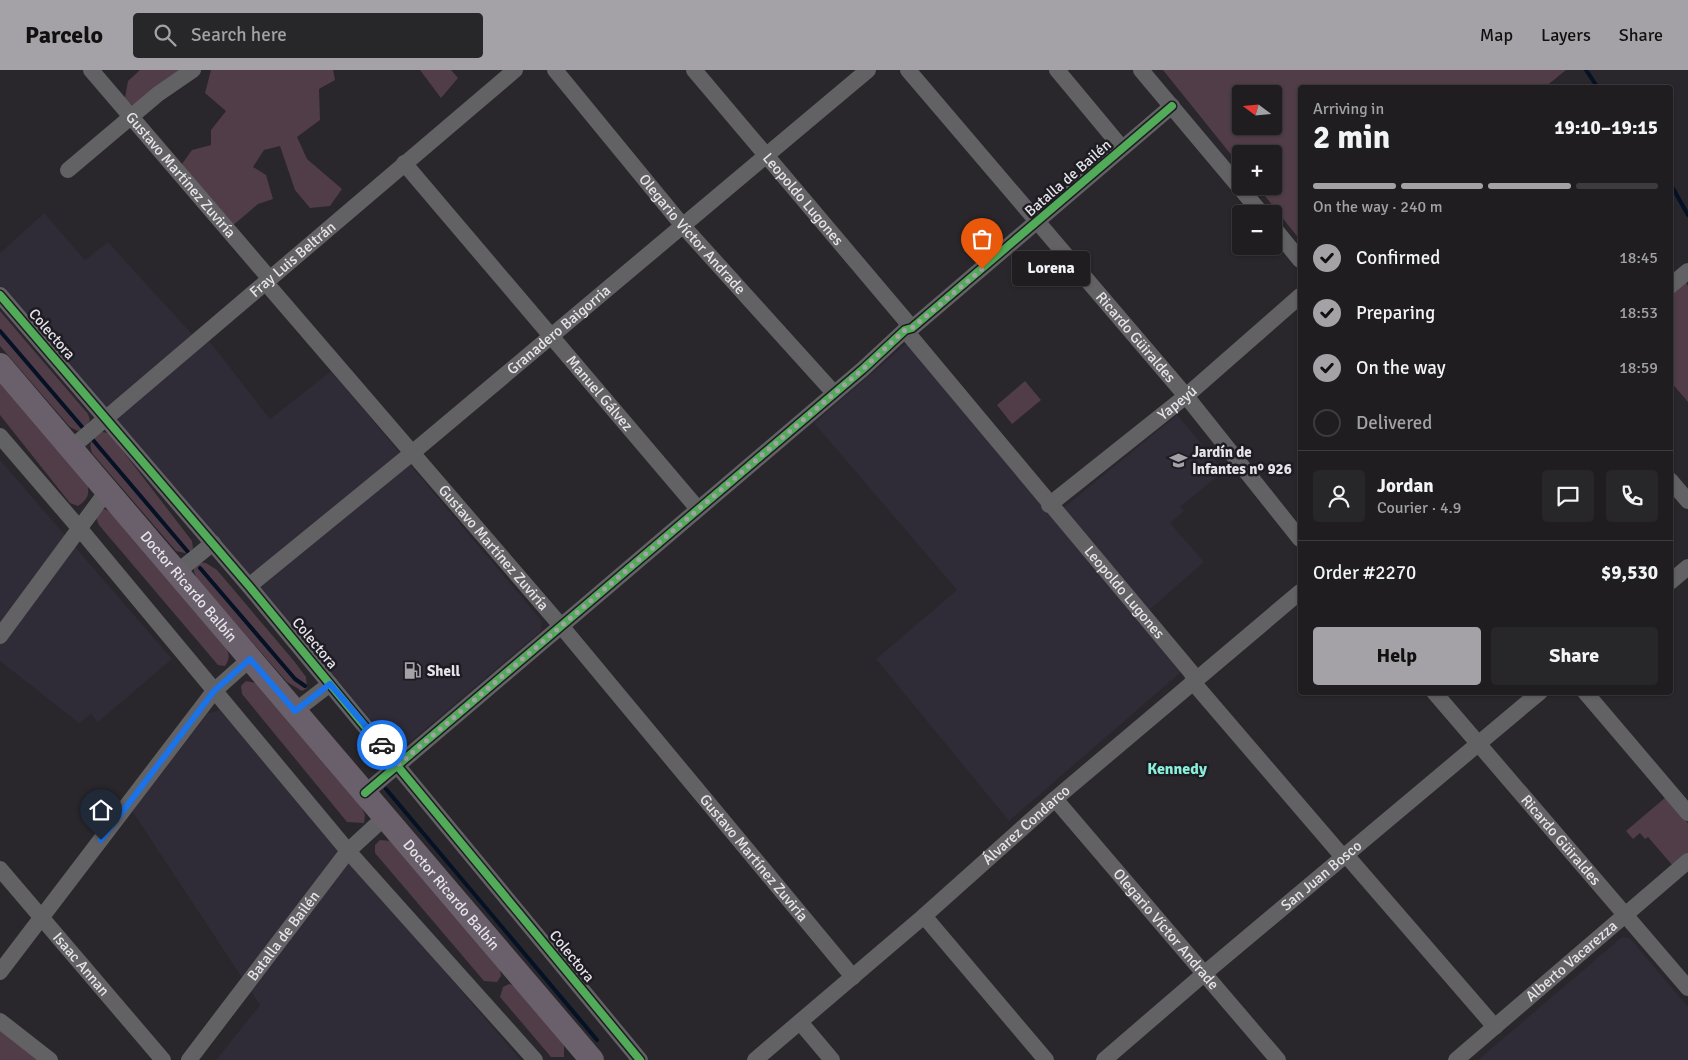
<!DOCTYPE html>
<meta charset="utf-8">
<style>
:root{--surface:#1f1d20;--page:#272629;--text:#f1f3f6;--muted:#a1a2a5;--line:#3c3b3e;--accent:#a4a2a6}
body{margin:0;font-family:Signika,sans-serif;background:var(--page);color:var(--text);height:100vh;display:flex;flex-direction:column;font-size:19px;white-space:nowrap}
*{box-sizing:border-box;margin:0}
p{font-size:16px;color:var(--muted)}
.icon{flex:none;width:28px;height:28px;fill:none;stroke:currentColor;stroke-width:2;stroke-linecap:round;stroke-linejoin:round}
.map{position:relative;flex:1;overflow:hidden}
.side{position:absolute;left:1298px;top:15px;width:375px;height:610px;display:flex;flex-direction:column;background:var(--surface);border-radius:5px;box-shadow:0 1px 4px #0004,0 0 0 1px var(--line)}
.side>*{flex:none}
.needle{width:32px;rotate:286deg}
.fabs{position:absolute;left:1232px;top:15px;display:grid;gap:10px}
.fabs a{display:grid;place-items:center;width:50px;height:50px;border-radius:5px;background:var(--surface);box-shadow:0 1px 4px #0004,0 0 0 1px var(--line);font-size:25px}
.pin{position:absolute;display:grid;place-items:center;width:42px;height:42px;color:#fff;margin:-51px -21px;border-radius:50% 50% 50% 0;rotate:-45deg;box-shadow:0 0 5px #0007}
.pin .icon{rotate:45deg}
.courier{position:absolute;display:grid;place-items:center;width:50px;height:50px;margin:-25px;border:4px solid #1a73e8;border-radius:50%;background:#fff;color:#222;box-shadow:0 1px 6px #0007}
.bubble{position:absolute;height:35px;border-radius:5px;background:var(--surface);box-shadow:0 1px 4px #0004,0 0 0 1px var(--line);font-size:16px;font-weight:800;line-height:35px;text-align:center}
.overview em{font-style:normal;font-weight:800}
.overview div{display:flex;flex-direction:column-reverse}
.overview{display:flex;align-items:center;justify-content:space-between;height:85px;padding:0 15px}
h1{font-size:32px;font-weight:800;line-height:38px}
.bar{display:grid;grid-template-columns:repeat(4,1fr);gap:8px 5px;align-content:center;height:60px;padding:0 15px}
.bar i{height:6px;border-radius:4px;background:var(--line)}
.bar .selected{background:var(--accent)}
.bar p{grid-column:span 4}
.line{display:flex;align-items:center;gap:12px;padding:0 15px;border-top:1px solid var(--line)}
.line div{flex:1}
.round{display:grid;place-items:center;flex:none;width:52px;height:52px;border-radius:5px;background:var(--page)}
ol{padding:0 15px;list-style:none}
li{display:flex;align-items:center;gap:15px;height:55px}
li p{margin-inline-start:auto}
li .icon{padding:5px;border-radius:50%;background:var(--accent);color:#111;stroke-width:4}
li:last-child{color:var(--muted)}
li i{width:28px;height:28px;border:2px solid var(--line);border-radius:50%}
.cta{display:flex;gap:10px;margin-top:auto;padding:10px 15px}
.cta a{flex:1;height:58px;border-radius:5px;background:var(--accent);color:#111;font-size:20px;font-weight:800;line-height:58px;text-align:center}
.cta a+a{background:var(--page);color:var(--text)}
header{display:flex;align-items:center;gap:30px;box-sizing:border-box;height:70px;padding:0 25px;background:var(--accent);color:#111}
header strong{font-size:24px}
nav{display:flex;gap:28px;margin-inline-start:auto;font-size:18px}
.search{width:350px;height:45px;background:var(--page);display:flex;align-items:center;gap:12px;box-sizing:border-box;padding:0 18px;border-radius:5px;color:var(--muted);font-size:19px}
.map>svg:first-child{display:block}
.built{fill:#2f2b37}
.green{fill:#503d47;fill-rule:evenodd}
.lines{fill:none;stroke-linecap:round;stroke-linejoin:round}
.stream{stroke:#051124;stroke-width:4}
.minor{stroke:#626164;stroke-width:16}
.highway{stroke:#6a606c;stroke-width:24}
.cycleway-casing{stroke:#1e1c23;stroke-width:11}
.cycleway{stroke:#51ab58;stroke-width:8}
.done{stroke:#a4a2a6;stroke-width:5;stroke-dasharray:0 9}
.route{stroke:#1a73e8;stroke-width:6}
.labels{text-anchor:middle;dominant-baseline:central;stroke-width:5;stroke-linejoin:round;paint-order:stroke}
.street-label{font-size:15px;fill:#e6e4e9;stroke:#1e1c23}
.poi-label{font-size:15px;font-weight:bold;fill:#e6e4e9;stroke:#1e1c23;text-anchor:start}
.neighbourhood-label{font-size:16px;font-weight:bold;fill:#8bf0db;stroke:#1e1c23}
</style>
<header>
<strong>Parcelo</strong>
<div class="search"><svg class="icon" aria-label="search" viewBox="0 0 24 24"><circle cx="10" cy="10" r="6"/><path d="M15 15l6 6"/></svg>Search here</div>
<nav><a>Map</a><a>Layers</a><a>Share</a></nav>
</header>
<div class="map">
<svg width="1688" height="990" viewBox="0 0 1688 990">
<rect width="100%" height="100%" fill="#29272b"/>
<g class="built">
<polygon points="44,143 85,190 108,172 200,273 207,268 270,349 331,301 542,551 541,561 398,682 0,216 0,183"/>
<polygon points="908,272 1181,602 1009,751 876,589 957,520 814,353"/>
<polygon points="1177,345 1224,401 1180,437 1184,441 1170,453 1204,492 1148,541 1062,439"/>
<polygon points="0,390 172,589 98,652 91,644 79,653 0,591"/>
<polygon points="220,640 521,990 216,990 260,935 132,741 207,644"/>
<polygon points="1622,867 1630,868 1688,937 1688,990 1478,990"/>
</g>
<g class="green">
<polygon points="140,0 181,0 134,37 125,28 128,11"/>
<polygon points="211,0 333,0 335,10 319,19 320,50 297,67 307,89 342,119 330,136 310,138 295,120 280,76 264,80 253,97 266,105 273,129 258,134 231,157 179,98 192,80 211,75 211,60 226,41 205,23"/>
<polygon points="420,0 451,0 458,8 441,28"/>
<path d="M 1163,0 L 1566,0 L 1545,17 L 1300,18 L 1300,170 L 1257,116 L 1274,116 L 1274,84 L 1241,84 L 1241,97 ZM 1241,24 L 1274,24 L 1274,56 L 1241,56 Z"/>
<polygon points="1685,211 1688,216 1688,332 1670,311 1670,224"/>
<polygon points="0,241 88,344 90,350 85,358 78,361 70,357 0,276"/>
<polygon points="1025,311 1041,330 1012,354 997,335"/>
<path d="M 0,312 L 87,412 C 90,424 88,429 78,436 L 70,433 L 0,345 Z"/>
<path d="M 102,362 L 109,363 L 192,471 L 193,478 L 189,484 L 176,481 L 92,383 C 88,371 92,369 102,362 Z"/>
<path d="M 105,439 L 112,443 L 223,574 C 229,582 231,587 225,596 L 218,595 L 99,455 L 96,448 L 98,442 Z"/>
<polygon points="197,492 206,493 217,500 294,591 306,607 307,618 302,621 287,612 197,509 194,502 194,496"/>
<polygon points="246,611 256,613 361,736 365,745 364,753 347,752 242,624 241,616"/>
<polygon points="1666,727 1688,753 1688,784 1673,796 1648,767 1645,769 1640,763 1633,769 1626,761"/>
<polygon points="380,770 390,771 500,899 501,906 497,912 484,911 375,783 375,775"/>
<polygon points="509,914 516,916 561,970 564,976 564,987 551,987 500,927 503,917"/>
<polygon points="0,961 38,990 0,990"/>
</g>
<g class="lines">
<g class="stream">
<polyline points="1586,0 1598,18"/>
<polyline points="1670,113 1688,145"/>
<polyline points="0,261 83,358"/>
<polyline points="93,370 188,482"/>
<polyline points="200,498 295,609 305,616"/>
<polyline points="386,719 597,970"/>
</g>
<g class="minor">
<path id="s1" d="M 91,0 L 270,209"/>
<path id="s2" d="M 555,0 L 683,156 L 834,323"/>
<path id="s3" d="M 694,0 L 912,258"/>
<path id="s4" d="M 908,0 L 1186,326 L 1300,469"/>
<polyline points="1057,0 1122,78"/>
<polyline points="1141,0 1262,144"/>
<path id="s5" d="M 404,93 L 698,439"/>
<polyline points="68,100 158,24 193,0"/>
<polyline points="1274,158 1300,190"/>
<path id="s6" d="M 266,213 L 562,557 L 853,907"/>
<polyline points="1670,216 1688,201"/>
<polyline points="0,225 249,516 640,990"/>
<path id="s7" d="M 905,260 L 1191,602 L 1198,618 L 1343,787"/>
<polyline points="0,366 80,459 348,781 535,990"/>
<path id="s8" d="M 71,378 L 515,0"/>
<polyline points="1670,410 1688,431"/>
<path id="s9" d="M 1049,435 L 1186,326 L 1300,226"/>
<polyline points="176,503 213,473"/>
<polyline points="1670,512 1688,497"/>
<path id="s10" d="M 249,516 L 412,383 L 868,0"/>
<polyline points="0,566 107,421"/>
<path id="s11" d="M 1434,622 L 1688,918"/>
<polyline points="1585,622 1688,743"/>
<polyline points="295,641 330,614"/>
<polyline points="365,723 863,299 905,260 912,258 1172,36"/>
<path id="s12" d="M 1055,729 L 1278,990"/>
<polyline points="1346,785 1495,957"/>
<path id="s13" d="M 0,799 L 163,990"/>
<polyline points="924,846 1046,990"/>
<polyline points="0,902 214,621 250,589"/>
<polyline points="0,951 50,990"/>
<polyline points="800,952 832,990"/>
<path id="s14" d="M 189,990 L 348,781 L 385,747"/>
<path id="s15" d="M 755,990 L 924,846 L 1055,729 L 1300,522"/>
<path id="s16" d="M 1104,990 L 1205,903 L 1540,622"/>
<path id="s17" d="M 1456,990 L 1688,791"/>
</g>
<path class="highway" id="s18" d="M 0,295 L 592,990"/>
<defs>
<g id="cycleway">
<polyline points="0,225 249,516 640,990"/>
<polyline points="365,723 863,299 905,260 912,258 1172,36"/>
</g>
</defs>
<use href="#cycleway" class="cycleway-casing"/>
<use href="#cycleway" class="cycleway"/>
</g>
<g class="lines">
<polyline class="done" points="382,675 398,695 863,299 905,260 912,258 982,199"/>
<polyline class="route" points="101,770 214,621 250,589 295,641 330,614 382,675"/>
</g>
<defs>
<symbol id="school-bare" viewBox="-9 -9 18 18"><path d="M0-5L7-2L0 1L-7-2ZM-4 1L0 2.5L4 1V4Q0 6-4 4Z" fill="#a4a2a6" stroke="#1e1c23" stroke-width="2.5" paint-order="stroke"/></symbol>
<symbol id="fuel-bare" viewBox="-9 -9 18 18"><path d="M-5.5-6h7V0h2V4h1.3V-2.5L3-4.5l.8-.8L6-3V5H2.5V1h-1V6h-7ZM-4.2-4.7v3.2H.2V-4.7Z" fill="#a4a2a6" stroke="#1e1c23" stroke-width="2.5" paint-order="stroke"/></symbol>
</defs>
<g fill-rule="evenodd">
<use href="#school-bare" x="1166" y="378" width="25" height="25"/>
<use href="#fuel-bare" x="400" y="588" width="25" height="25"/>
</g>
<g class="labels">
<g class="street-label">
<text stroke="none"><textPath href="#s1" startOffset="138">Gustavo Martínez Zuviría</textPath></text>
<text transform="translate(1068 108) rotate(-41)">Batalla de Bailén</text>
<text stroke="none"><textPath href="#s3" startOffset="169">Leopoldo Lugones</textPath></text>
<text stroke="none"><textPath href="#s2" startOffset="214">Olegario Víctor Andrade</textPath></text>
<text stroke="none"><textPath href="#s8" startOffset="291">Fray Luis Beltrán</textPath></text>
<text stroke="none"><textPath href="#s10" startOffset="402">Granadero Baigorria</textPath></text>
<text transform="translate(52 264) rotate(49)">Colectora</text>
<text stroke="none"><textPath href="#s4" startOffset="351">Ricardo Güiraldes</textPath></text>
<text stroke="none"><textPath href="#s5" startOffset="302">Manuel Gálvez</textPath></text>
<text stroke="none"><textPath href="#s9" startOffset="164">Yapeyú</textPath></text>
<text stroke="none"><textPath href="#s6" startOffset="349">Gustavo Martínez Zuviría</textPath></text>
<text stroke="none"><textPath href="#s18" startOffset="291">Doctor Ricardo Balbín</textPath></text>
<text stroke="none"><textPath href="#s7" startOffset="342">Leopoldo Lugones</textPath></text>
<text transform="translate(315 573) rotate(50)">Colectora</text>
<text stroke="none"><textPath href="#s15" startOffset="359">Álvarez Condarco</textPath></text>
<text stroke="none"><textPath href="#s11" startOffset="195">Ricardo Güiraldes</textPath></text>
<text stroke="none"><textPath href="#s6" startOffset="754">Gustavo Martínez Zuviría</textPath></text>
<text stroke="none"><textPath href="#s16" startOffset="285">San Juan Bosco</textPath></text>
<text stroke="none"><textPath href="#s18" startOffset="696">Doctor Ricardo Balbín</textPath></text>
<text stroke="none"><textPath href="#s12" startOffset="171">Olegario Víctor Andrade</textPath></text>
<text stroke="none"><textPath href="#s14" startOffset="156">Batalla de Bailén</textPath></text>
<text transform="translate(572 886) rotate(51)">Colectora</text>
<text stroke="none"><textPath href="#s17" startOffset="152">Alberto Vacarezza</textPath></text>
<text stroke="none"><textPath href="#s13" startOffset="125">Isaac Annan</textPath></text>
</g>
<g class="poi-label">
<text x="1192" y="382">Jardín de<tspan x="1192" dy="17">Infantes nº 926</tspan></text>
<text x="427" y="601">Shell</text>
</g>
<g class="neighbourhood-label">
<text x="1177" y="699">Kennedy</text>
</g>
</g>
</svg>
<div class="fabs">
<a><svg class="needle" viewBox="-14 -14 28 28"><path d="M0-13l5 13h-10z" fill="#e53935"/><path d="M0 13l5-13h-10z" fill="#a1a2a5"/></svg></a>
<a>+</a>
<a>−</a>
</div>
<div class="pin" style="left:982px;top:199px;background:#ea580c"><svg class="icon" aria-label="bag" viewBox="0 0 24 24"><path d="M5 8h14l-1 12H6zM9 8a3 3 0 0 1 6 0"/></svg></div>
<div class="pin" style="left:101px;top:770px;background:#1f2937"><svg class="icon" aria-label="home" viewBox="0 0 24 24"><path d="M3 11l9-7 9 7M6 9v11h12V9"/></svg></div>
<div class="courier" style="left:382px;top:675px"><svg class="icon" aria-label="car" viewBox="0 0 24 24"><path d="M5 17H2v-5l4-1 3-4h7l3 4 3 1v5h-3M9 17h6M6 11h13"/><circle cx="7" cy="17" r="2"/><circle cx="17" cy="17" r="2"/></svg></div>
<div class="bubble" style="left:1012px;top:181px;width:78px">Lorena</div>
<section class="side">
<div class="overview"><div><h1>2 min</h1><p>Arriving in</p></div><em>19:10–19:15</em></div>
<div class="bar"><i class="selected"></i><i class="selected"></i><i class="selected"></i><i></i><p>On the way · 240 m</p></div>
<ol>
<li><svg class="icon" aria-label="check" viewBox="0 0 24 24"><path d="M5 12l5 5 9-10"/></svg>Confirmed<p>18:45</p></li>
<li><svg class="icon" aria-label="check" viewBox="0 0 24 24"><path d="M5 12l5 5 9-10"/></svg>Preparing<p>18:53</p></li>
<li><svg class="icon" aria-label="check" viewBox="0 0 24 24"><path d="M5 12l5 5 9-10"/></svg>On the way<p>18:59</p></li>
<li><i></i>Delivered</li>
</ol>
<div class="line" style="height:90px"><a class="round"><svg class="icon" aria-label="person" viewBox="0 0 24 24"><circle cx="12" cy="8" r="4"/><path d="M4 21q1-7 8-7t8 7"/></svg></a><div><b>Jordan</b><p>Courier · 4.9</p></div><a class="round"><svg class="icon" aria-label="chat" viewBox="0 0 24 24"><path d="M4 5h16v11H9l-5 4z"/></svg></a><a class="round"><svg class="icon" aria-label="phone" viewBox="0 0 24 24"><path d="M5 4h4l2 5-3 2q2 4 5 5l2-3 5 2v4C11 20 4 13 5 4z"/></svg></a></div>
<div class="line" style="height:65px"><div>Order #2270</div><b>$9,530</b></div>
<div class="cta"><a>Help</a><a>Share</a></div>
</section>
</div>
